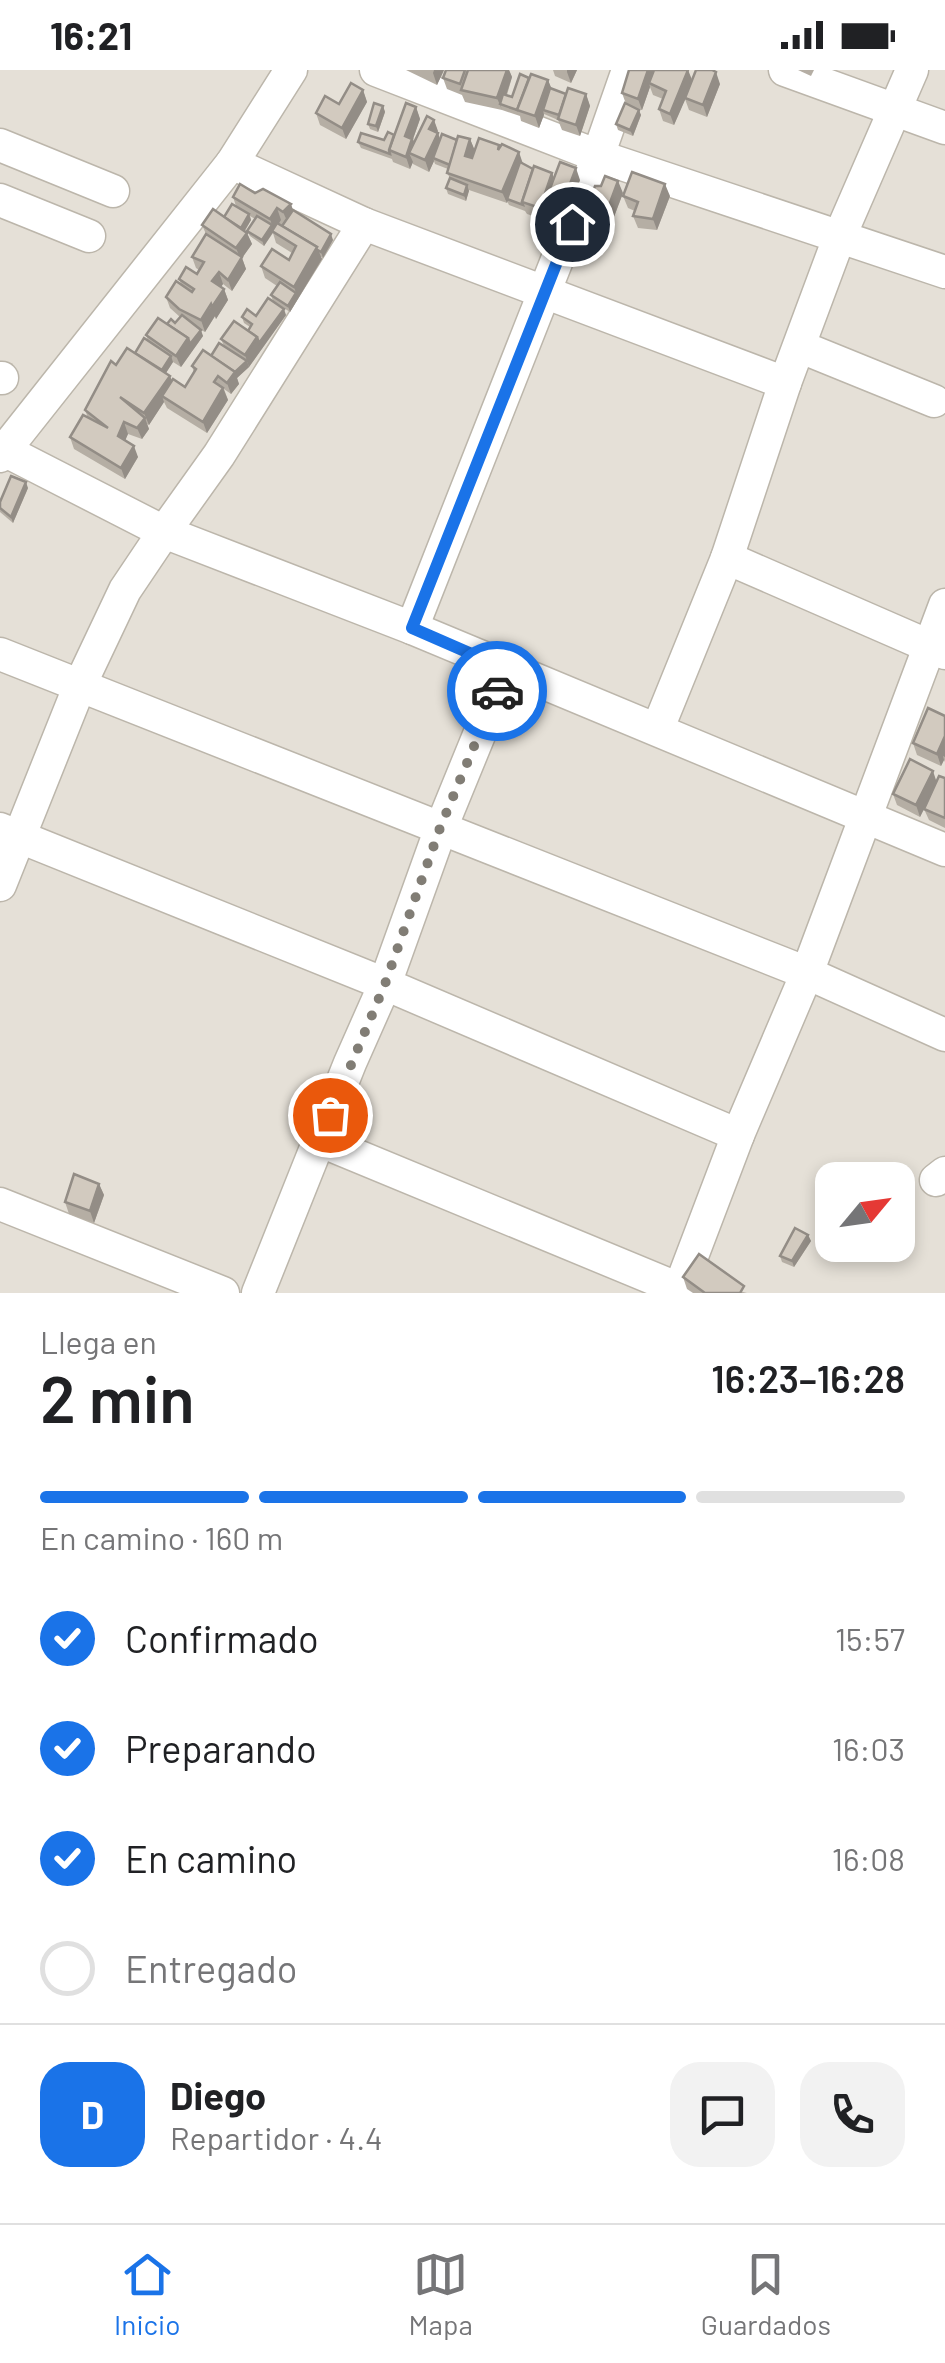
<!DOCTYPE html>
<html lang="es">
<meta charset="utf-8">
<style>
:root{--surface:#fff;--page:#f2f2f2;--text:#202124;--muted:#757577;--line:#e0e0e0;--accent:#1a73e8}
body{margin:0;font-family:Barlow,sans-serif;background:var(--page);color:var(--text);height:100vh;display:flex;flex-direction:column;font-size:38px;white-space:nowrap}
*{box-sizing:border-box;margin:0}
p{font-size:32px;color:var(--muted)}
.icon{flex:none;width:55px;height:55px;fill:none;stroke:currentColor;stroke-width:2;stroke-linecap:round;stroke-linejoin:round}
.map{position:relative;height:1223px;overflow:hidden}
.panel{display:flex;flex-direction:column;background:var(--surface);flex:1}
.panel>*{flex:none}
.needle{width:65px;rotate:61deg}
.tools{position:absolute;left:815px;top:1092px;display:grid;gap:20px}
.tools a{display:grid;place-items:center;width:100px;height:100px;border-radius:20px;background:var(--surface);box-shadow:0 5px 15px #0003;font-size:50px}
.pin{position:absolute;display:grid;place-items:center;width:85px;height:85px;color:#fff;margin:-42px;border:5px solid #fff;border-radius:50%;box-shadow:0 2px 10px #0007}
.courier{position:absolute;display:grid;place-items:center;width:100px;height:100px;margin:-50px;border:8px solid #1a73e8;border-radius:50%;background:#fff;color:#222;box-shadow:0 2px 12px #0007}
.headline em{font-style:normal;font-weight:600}
.headline div{display:flex;flex-direction:column-reverse}
.headline{display:flex;align-items:center;justify-content:space-between;height:170px;padding:0 40px}
h1{font-size:65px;font-weight:600;line-height:75px}
.bar{display:grid;grid-template-columns:repeat(4,1fr);gap:15px 10px;align-content:center;height:120px;padding:0 40px}
.bar i{height:12px;border-radius:8px;background:var(--line)}
.bar .selected{background:var(--accent)}
.bar p{grid-column:span 4}
.line{display:flex;align-items:center;gap:25px;padding:0 40px;border-top:2px solid var(--line)}
.line div{flex:1}
.round{display:grid;place-items:center;flex:none;width:105px;height:105px;border-radius:30px;background:var(--page)}
ol{padding:0 40px;list-style:none}
li{display:flex;align-items:center;gap:30px;height:110px}
li p{margin-inline-start:auto}
li .icon{padding:10px;border-radius:50%;background:var(--accent);color:#fff;stroke-width:4}
li:last-child{color:var(--muted)}
li i{width:55px;height:55px;border:5px solid var(--line);border-radius:50%}
.status{display:flex;justify-content:space-between;align-items:center;height:70px;padding:0 50px;background:var(--surface);direction:ltr}
.status svg{height:28px;fill:currentColor}
.menu{display:flex;justify-content:space-around;align-items:center;height:140px;border-top:2px solid var(--line);background:var(--surface);font-size:28px;color:var(--muted)}
.menu a{display:grid;justify-items:center;gap:5px}
.menu .selected{color:var(--accent)}
.map>svg:first-child{display:block}
.residential{fill:#e5e0d7;fill-rule:evenodd}
.lines{fill:none;stroke-linecap:round;stroke-linejoin:round}
.minor-casing{stroke:#bcb6ab;stroke-width:35}
.minor{stroke:#fff;stroke-width:32}
.wall{fill:#b5aea4}
.shaded-wall{fill:#938d86}
.building{fill:#d2cabf;stroke:#938d86;stroke-width:2.5}
.done{stroke:#817d75;stroke-width:10;stroke-dasharray:0 18}
.route{stroke:#1a73e8;stroke-width:12}
</style>
<div class="status"><b>16:21</b><svg viewBox="0 0 49 12"><path d="M0 12V9h3v3zM5 12V6h3v6zM10 12V3h3v9zM15 12V0h3v12zM26 1h20v11H26zM47 4h2v5h-2z"/></svg></div>
<div class="map">
<svg width="945" height="1223" viewBox="0 0 945 1223">
<rect width="100%" height="100%" fill="#f2efe8"/>
<path class="residential" d="M 0,0 L 945,0 L 945,1223 L 0,1223 ZM 832,1110 L 898,1110 L 898,1175 L 832,1175 Z"/>
<g class="lines">
<defs>
<g id="minor">
<polyline points="376,0 598,86 628,0"/>
<polyline points="785,0 945,58"/>
<polyline points="0,75 113,121"/>
<polyline points="0,130 89,166"/>
<polyline points="364,154 785,313"/>
<polyline points="801,277 934,331"/>
<polyline points="0,308 2,308"/>
<polyline points="4,380 164,462 219,385 364,154 232,93"/>
<polyline points="0,386 232,93 291,0"/>
<polyline points="727,488 945,583"/>
<polyline points="412,558 598,86 945,202"/>
<polyline points="0,584 807,903 945,965"/>
<polyline points="658,658 727,488 785,313 839,168 912,0"/>
<polyline points="0,759 385,914 738,1065"/>
<polyline points="0,815 80,615 125,520 164,462 412,558 945,780"/>
<polyline points="321,1071 679,1219"/>
<polyline points="936,1110 945,1103"/>
<polyline points="0,1134 223,1223"/>
<polyline points="258,1223 350,993 385,914 441,758 506,599"/>
<polyline points="678,1223 738,1065 807,903 945,535"/>
</g>
</defs>
<use href="#minor" class="minor-casing"/>
<use href="#minor" class="minor"/>
</g>
<g class="wall">
<polygon points="406,0 444,0 437,15"/>
<polygon points="446,0 509,0 512,7 507,25 512,27 529,8 548,10 551,19 566,24 586,24 590,36 580,66 562,60 558,50 544,44 539,58 521,51 520,46 502,40 465,32 462,25 447,19 443,8"/>
<polygon points="553,0 577,0 571,13 555,6"/>
<polygon points="629,0 692,10 720,14 707,47 689,40 685,29 674,55 663,51 659,39 663,29 653,25 650,17 642,40 637,39 641,45 633,66 618,60 616,54 626,34 622,23"/>
<polygon points="798,0 814,0 811,6"/>
<polygon points="363,20 367,32 346,69 320,55 316,43 339,34"/>
<polygon points="383,36 385,42 378,62 370,59 368,54"/>
<polygon points="416,37 420,49 413,69 414,73 434,50 440,70 470,69 475,81 500,77 523,94 533,99 552,103 554,108 580,110 560,163 545,157 542,149 527,144 525,141 509,135 507,131 507,133 469,120 466,131 448,124 446,118 450,108 447,103 448,99 435,94 434,91 429,102 413,94 413,92 410,99 393,92 392,89 361,78 358,72 384,70 394,65"/>
<polygon points="255,123 293,140 333,170 323,188 320,186 322,189 290,242 273,231 271,225 277,216 265,208 261,196 289,190 292,183 276,173 273,163 264,176 250,166 247,161 255,149 250,146 251,150 245,161 247,163 252,174 242,188 246,199 232,221 223,214 221,217 224,219 228,230 216,249 215,246 205,262 199,259 203,266 181,297 173,292 166,303 172,311 185,317 194,303 192,296 224,276 221,269 248,261 250,257 244,253 242,247 286,245 249,297 237,308 239,314 231,324 224,319 228,330 207,363 167,338 164,332 149,355 147,354 149,359 142,369 128,364 125,370 138,387 125,409 74,379 70,367 88,348 85,340 116,295 135,283 148,271 146,265 167,254 175,253 180,247 170,238 166,227 181,214 179,209 197,204 199,200 196,198 192,187 206,164 202,155 224,147 236,136 233,127"/>
<polygon points="623,123 606,168 587,161 582,149"/>
<polygon points="623,126 670,126 657,160 638,158 633,146 635,141 628,138"/>
<polygon points="28,418 13,453 0,442 0,432"/>
<polygon points="945,646 945,692 944,690 941,696 917,685 913,673"/>
<polygon points="945,708 945,758 929,750 924,739 926,735 920,747 897,735 893,724"/>
<polygon points="99,1114 104,1125 94,1153 69,1144 65,1132"/>
<polygon points="808,1165 811,1171 794,1197 782,1192 780,1186"/>
<polygon points="683,1207 747,1223 693,1223 687,1219"/>
</g>
<g class="shaded-wall">
<polygon points="434,0 444,0 437,15 433,3"/>
<polygon points="507,0 509,0 512,7 503,35 500,34 502,40 497,28"/>
<polygon points="567,0 577,0 571,13 567,2"/>
<polygon points="648,0 656,0 649,13 650,17 642,40 638,29"/>
<polygon points="688,0 693,12 674,55 670,44"/>
<polygon points="716,2 720,14 707,47 703,35"/>
<polygon points="548,10 553,22 543,40 544,45 539,58 535,46"/>
<polygon points="363,20 367,32 346,69 342,58"/>
<polygon points="586,24 590,36 580,66 576,55"/>
<polygon points="383,36 385,42 378,62 376,56"/>
<polygon points="416,37 420,49 413,69 417,81 409,83 413,92 410,99 406,87 405,66"/>
<polygon points="639,40 641,45 633,66 630,60"/>
<polygon points="434,50 438,61 433,71 429,59"/>
<polygon points="438,63 442,75 433,88 434,91 429,102 425,90"/>
<polygon points="470,69 475,81 469,98 465,86"/>
<polygon points="519,82 523,94 507,133 502,122"/>
<polygon points="576,98 580,110 560,163 556,151"/>
<polygon points="552,103 556,114 543,146 540,138"/>
<polygon points="618,111 623,123 606,168 601,157"/>
<polygon points="665,114 670,126 657,160 653,149"/>
<polygon points="467,115 469,121 466,131 464,125"/>
<polygon points="291,134 295,146 288,153 283,142"/>
<polygon points="277,138 281,150 264,176 262,170 272,155 270,149"/>
<polygon points="249,144 251,150 242,165 240,159"/>
<polygon points="247,163 252,174 242,188 246,199 232,221 228,210 241,190 236,178"/>
<polygon points="331,164 333,170 323,188 321,182"/>
<polygon points="317,177 322,189 290,242 288,236 296,223 294,217"/>
<polygon points="219,202 223,214 217,223 212,211"/>
<polygon points="224,219 228,230 216,249 215,246 205,262 201,250"/>
<polygon points="284,239 286,245 249,297 245,285 257,267"/>
<polygon points="201,260 203,266 181,297 176,286 188,268"/>
<polygon points="171,286 173,292 164,306 162,301"/>
<polygon points="247,291 249,297 237,308 239,314 231,324 227,313 235,302"/>
<polygon points="170,306 175,317 162,326 164,332 149,355 144,343"/>
<polygon points="223,318 228,330 207,363 203,352"/>
<polygon points="145,348 149,359 142,369 137,358"/>
<polygon points="124,352 128,364 122,378 118,366"/>
<polygon points="134,376 138,387 125,409 121,398"/>
<polygon points="26,412 28,418 13,453 11,447"/>
<polygon points="945,666 945,687 943,686 944,690 941,696 937,684"/>
<polygon points="933,701 937,713 920,747 916,735"/>
<polygon points="99,1114 104,1125 94,1153 90,1141"/>
<polygon points="808,1165 811,1171 794,1197 792,1191"/>
</g>
<g class="building">
<polygon points="446,0 465,0 460,14 443,8"/>
<polygon points="468,0 507,0 497,28 461,20"/>
<polygon points="629,0 648,0 638,29 622,23"/>
<polygon points="654,0 688,0 670,44 659,39 666,21 649,13"/>
<polygon points="696,0 712,0 716,2 703,35 685,28"/>
<polygon points="520,4 529,8 517,40 500,34 503,24 512,27"/>
<polygon points="531,4 548,10 535,46 517,40"/>
<polygon points="351,13 363,20 342,58 316,43 325,26 339,34"/>
<polygon points="550,18 566,24 559,45 543,40"/>
<polygon points="568,18 586,24 576,55 558,49"/>
<polygon points="374,33 383,36 376,56 368,54"/>
<polygon points="406,33 416,37 405,66 412,69 406,87 389,80"/>
<polygon points="625,33 639,40 630,60 616,54"/>
<polygon points="427,46 434,50 429,59 438,63 425,90 409,83"/>
<polygon points="388,62 394,65 389,80 390,84 358,72 361,63 384,70"/>
<polygon points="442,64 457,70 450,95 433,88"/>
<polygon points="458,66 470,69 465,86 472,88 479,68 499,75 498,80 502,74 519,82 502,122 447,103"/>
<polygon points="520,92 533,99 522,132 523,135 507,129"/>
<polygon points="560,92 576,98 556,151 540,145"/>
<polygon points="534,96 552,103 540,138 522,132"/>
<polygon points="632,102 665,114 653,149 633,146 638,132 623,126"/>
<polygon points="605,106 618,111 601,157 582,149 595,116 601,116"/>
<polygon points="450,108 467,115 464,125 446,118"/>
<polygon points="240,114 255,123 263,119 291,134 283,142 277,138 270,149 233,127"/>
<polygon points="232,134 249,144 241,158 224,147"/>
<polygon points="213,139 247,163 236,178 202,155"/>
<polygon points="293,140 331,164 321,182 316,179 317,177 282,156"/>
<polygon points="257,146 272,155 262,170 247,161"/>
<polygon points="277,153 317,177 294,217 261,196 272,179 289,190 296,176 272,161"/>
<polygon points="206,164 242,187 228,210 219,202 212,211 224,219 212,237 211,234 201,250 179,239 166,227 176,211 192,222 194,219 179,209 186,197 197,204 204,192 192,187"/>
<polygon points="280,212 296,223 288,236 271,225"/>
<polygon points="268,228 284,239 259,273 257,267 248,261 252,254 242,247 247,239 256,246"/>
<polygon points="182,245 201,260 190,274 188,268 167,254 171,249 175,253"/>
<polygon points="158,248 188,268 176,286 146,265"/>
<polygon points="234,251 257,267 245,285 221,269"/>
<polygon points="144,268 171,286 162,300 135,283"/>
<polygon points="219,273 247,291 234,303 235,302 211,286"/>
<polygon points="127,278 170,306 144,343 120,327 145,348 137,358 124,352 118,366 134,376 121,398 70,367 83,345 108,358 85,340 111,291 116,295"/>
<polygon points="203,280 235,302 227,313 218,306 214,312 223,318 203,352 162,326 173,309 185,317 196,299 192,296"/>
<polygon points="11,406 26,412 11,447 0,438 0,432"/>
<polygon points="928,638 945,646 945,666 937,684 913,673"/>
<polygon points="910,689 933,701 916,735 893,724"/>
<polygon points="939,706 945,708 945,748 924,739"/>
<polygon points="74,1104 99,1114 90,1141 65,1132"/>
<polygon points="795,1158 808,1165 792,1191 780,1186"/>
<polygon points="699,1184 744,1216 740,1223 705,1223 683,1207"/>
</g>
<g class="lines">
<polyline class="done" points="330,1045 385,914 440,758 497,621"/>
<polyline class="route" points="497,621 506,599 412,558 572,154"/>
</g>
</svg>
<div class="tools">
<a><svg class="needle" viewBox="-14 -14 28 28"><path d="M0-13l5 13h-10z" fill="#e53935"/><path d="M0 13l5-13h-10z" fill="#757577"/></svg></a>
</div>
<div class="pin" style="left:330px;top:1045px;background:#ea580c"><svg class="icon" aria-label="bag" viewBox="0 0 24 24"><path d="M5 8h14l-1 12H6zM9 8a3 3 0 0 1 6 0"/></svg></div>
<div class="pin" style="left:572px;top:154px;background:#1f2937"><svg class="icon" aria-label="home" viewBox="0 0 24 24"><path d="M3 11l9-7 9 7M6 9v11h12V9"/></svg></div>
<div class="courier" style="left:497px;top:621px"><svg class="icon" aria-label="car" viewBox="0 0 24 24"><path d="M5 17H2v-5l4-1 3-4h7l3 4 3 1v5h-3M9 17h6M6 11h13"/><circle cx="7" cy="17" r="2"/><circle cx="17" cy="17" r="2"/></svg></div>
</div>
<section class="panel">
<div class="headline"><div><h1>2 min</h1><p>Llega en</p></div><em>16:23–16:28</em></div>
<div class="bar"><i class="selected"></i><i class="selected"></i><i class="selected"></i><i></i><p>En camino · 160 m</p></div>
<ol>
<li><svg class="icon" aria-label="check" viewBox="0 0 24 24"><path d="M5 12l5 5 9-10"/></svg>Confirmado<p>15:57</p></li>
<li><svg class="icon" aria-label="check" viewBox="0 0 24 24"><path d="M5 12l5 5 9-10"/></svg>Preparando<p>16:03</p></li>
<li><svg class="icon" aria-label="check" viewBox="0 0 24 24"><path d="M5 12l5 5 9-10"/></svg>En camino<p>16:08</p></li>
<li><i></i>Entregado</li>
</ol>
<div class="line" style="height:180px"><b class="round" style="background:var(--accent);color:#fff">D</b><div><b>Diego</b><p>Repartidor · 4.4</p></div><a class="round"><svg class="icon" aria-label="chat" viewBox="0 0 24 24"><path d="M4 5h16v11H9l-5 4z"/></svg></a><a class="round"><svg class="icon" aria-label="phone" viewBox="0 0 24 24"><path d="M5 4h4l2 5-3 2q2 4 5 5l2-3 5 2v4C11 20 4 13 5 4z"/></svg></a></div>
</section>
<nav class="menu">
<a class="selected"><svg class="icon" aria-label="home" viewBox="0 0 24 24"><path d="M3 11l9-7 9 7M6 9v11h12V9"/></svg>Inicio</a>
<a><svg class="icon" aria-label="map" viewBox="0 0 24 24"><path d="M3 6l6-2 6 2 6-2v14l-6 2-6-2-6 2zM9 4v14M15 6v14"/></svg>Mapa</a>
<a><svg class="icon" aria-label="saved" viewBox="0 0 24 24"><path d="M7 4h10v16l-5-4-5 4z"/></svg>Guardados</a>
</nav>
